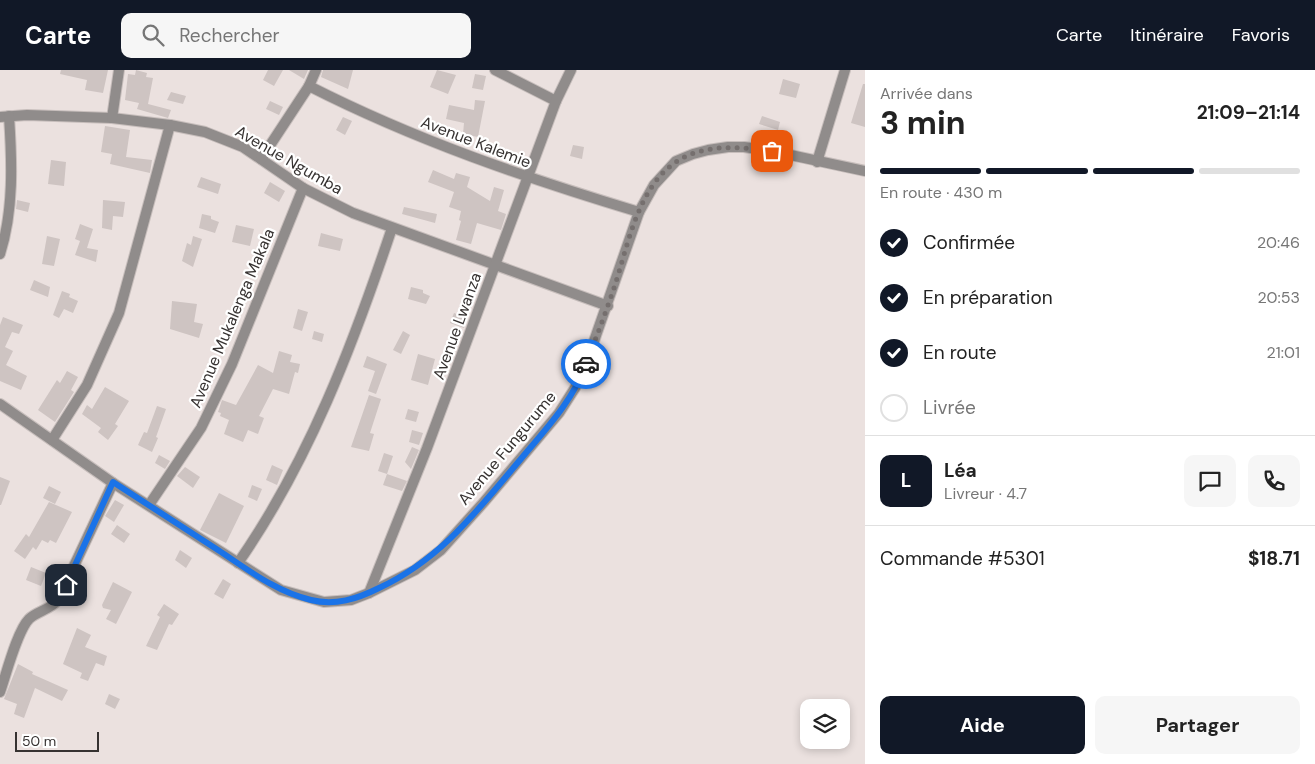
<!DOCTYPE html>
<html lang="fr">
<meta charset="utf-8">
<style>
:root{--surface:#fff;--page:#f6f6f6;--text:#222;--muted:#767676;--line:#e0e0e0;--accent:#111827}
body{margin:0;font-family:"DM Sans",sans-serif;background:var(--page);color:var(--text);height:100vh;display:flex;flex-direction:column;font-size:19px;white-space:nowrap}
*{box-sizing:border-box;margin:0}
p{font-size:16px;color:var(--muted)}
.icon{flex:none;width:28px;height:28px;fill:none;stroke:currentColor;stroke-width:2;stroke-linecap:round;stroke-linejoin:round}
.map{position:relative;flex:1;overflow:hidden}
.panel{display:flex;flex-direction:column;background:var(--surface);width:450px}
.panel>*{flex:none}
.fabs{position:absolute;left:800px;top:629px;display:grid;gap:10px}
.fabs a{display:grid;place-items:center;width:50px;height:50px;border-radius:10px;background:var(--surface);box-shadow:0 2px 8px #0003;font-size:25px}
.scale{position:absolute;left:15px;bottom:12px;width:84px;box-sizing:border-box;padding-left:5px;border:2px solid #363231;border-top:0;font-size:14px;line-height:18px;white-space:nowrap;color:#363231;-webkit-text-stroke:4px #fff;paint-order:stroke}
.pin{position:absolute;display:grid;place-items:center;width:42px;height:42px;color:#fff;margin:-21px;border-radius:10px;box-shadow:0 2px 8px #0006}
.courier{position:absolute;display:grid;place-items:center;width:50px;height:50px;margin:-25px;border:4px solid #1a73e8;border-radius:50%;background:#fff;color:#222;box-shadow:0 1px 6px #0007}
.summary em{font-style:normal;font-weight:700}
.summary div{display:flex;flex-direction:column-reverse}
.summary{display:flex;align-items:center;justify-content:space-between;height:85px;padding:0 15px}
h1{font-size:32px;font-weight:700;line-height:38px}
.bar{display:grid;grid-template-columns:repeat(4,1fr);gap:8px 5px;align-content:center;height:60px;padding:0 15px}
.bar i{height:6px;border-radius:4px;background:var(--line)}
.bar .current{background:var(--accent)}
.bar p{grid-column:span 4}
.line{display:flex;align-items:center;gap:12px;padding:0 15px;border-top:1px solid var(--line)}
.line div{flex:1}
.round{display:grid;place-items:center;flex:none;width:52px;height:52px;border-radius:10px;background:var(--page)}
ol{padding:0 15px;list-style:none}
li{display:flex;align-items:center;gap:15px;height:55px}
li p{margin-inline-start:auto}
li .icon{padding:5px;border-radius:50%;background:var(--accent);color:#fff;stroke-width:4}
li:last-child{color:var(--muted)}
li i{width:28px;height:28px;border:2px solid var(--line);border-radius:50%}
.primary-button{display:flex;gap:10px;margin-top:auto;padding:10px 15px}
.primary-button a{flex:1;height:58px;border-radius:10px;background:var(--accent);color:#fff;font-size:20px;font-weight:700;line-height:58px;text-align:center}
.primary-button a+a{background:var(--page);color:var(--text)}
header{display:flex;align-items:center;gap:30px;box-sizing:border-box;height:70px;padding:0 25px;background:var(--accent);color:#fff}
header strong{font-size:24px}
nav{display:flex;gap:28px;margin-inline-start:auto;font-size:18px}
.search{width:350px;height:45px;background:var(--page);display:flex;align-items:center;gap:12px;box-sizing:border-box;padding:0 18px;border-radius:10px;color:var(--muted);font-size:19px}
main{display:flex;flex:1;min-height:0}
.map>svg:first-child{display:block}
.building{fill:#cec4c2}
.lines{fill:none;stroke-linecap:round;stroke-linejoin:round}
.street-casing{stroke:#c7bebc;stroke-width:12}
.street{stroke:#908c8b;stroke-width:10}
.done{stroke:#756f6e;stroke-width:5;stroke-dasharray:0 9}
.route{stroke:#1a73e8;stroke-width:6}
.labels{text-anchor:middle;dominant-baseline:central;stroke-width:4.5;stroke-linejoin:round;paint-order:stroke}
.street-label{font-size:16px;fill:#363231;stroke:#fff}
</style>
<header>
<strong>Carte</strong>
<div class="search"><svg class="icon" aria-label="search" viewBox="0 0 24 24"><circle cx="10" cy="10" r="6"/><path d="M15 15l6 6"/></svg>Rechercher</div>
<nav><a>Carte</a><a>Itinéraire</a><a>Favoris</a></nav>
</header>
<main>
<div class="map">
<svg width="865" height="694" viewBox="0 0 865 694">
<rect width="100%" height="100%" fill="#ebe1df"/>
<g class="building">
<polygon points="61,0 108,0 103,23 85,20 87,10 60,4"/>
<polygon points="136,0 147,3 146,7 153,8 148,34 171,40 168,48 137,39 139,33 125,30 128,4 135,5"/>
<polygon points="268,0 283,0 274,16 263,10"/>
<polygon points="289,0 308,0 304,9"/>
<polygon points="323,0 353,0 348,19 321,7"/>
<polygon points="437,0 456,5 448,24 430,17"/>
<polygon points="475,4 486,6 483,20 472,18"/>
<polygon points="783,9 800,14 796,28 779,24"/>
<polygon points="863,14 865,14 865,57 851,53"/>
<polygon points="171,22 186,26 183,34 167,30"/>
<polygon points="475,30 485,31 478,67 463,64 464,53 446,49 449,35 474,40"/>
<polygon points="270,31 283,37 279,45 266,39"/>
<polygon points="762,46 780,52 778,60 759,54"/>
<polygon points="343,47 352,51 345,65 336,60"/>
<polygon points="105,56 130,60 126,87 152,90 150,103 110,94 112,84 101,82"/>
<polygon points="573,75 584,77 582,89 570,86"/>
<polygon points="51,90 66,92 64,116 48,114"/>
<polygon points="433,100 454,109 456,103 470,107 467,117 490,131 494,117 504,120 498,141 506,144 501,160 477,153 471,174 456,170 461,151 459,150 461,141 449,137 454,122 428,112"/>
<polygon points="201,107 221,114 218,124 197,117"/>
<polygon points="270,112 285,121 279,132 264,123"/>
<polygon points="17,130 30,133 28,142 16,139"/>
<polygon points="103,130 125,132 123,147 113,146 112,160 102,158"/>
<polygon points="404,137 437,144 435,153 402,144"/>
<polygon points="202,144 211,146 211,149 219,152 215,163 199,158"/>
<polygon points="80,154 93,159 87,178 98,180 96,192 75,185 80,171 75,169"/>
<polygon points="236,155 254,159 250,176 232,172"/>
<polygon points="321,163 343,169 340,181 318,176"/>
<polygon points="47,166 60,169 54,196 42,194"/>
<polygon points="193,166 202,169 193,197 182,191 187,173 191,175"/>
<polygon points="34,210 50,217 48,227 30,220"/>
<polygon points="411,217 423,220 423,223 430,226 426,234 408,229"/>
<polygon points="62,221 70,224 69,227 78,231 73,243 64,239 59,248 53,245"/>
<polygon points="172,231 197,234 194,252 203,254 199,268 170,259"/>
<polygon points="298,239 308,242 302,261 293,258"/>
<polygon points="454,243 468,248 464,258 450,253"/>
<polygon points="3,247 23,255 19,264 12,262 5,277 13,281 6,295 27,306 21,320 0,311 0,255"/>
<polygon points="314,261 324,264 322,272 312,269"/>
<polygon points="403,261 410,265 401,284 393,280"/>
<polygon points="279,281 292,285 290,292 300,294 298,303 295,302 289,324 273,319 259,346 264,348 258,364 248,360 243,372 224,364 229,350 220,346 221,343 218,342 222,330 236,335 258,295 273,303"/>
<polygon points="418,284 435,289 428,315 411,310"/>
<polygon points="367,286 387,294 376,324 368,321 375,301 363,297"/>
<polygon points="67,301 78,307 71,320 74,322 55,352 38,340 57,310 60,313"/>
<polygon points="105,317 129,331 115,354 118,356 108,370 98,362 101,358 82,344 87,335 92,339"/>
<polygon points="369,325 381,329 370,363 374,364 369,381 351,377"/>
<polygon points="157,336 166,339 156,367 158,368 152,382 138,375 144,362 147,363"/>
<polygon points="408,339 419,342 416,352 405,349"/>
<polygon points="412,360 423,363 419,375 409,372"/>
<polygon points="412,377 419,380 411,399 405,392"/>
<polygon points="384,383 393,386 387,404 378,401"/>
<polygon points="159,385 170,391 165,399 155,393"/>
<polygon points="272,395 283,400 277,415 266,410"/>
<polygon points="185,397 200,407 193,418 177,406"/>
<polygon points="387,404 407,411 402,421 383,415"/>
<polygon points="0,407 10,411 1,435 0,435"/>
<polygon points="252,415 262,419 257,431 248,427"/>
<polygon points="49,416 61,422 55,434 43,428"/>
<polygon points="219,423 244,436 226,473 200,460"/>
<polygon points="115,430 124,435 114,452 105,446"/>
<polygon points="49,432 72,442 56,473 50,470 48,473 42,470 36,480 33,477 25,489 14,481 26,464 29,467"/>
<polygon points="117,455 130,464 124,473 111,464"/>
<polygon points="180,480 192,488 186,498 175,490"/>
<polygon points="31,497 46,503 41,516 26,510"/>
<polygon points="223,509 231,514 223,529 214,524"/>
<polygon points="113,512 132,522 116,554 106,549 111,540 103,538 102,535"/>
<polygon points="164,534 179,544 172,555 169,554 157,580 146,576 160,547 157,545"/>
<polygon points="77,558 91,565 85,577 107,586 104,596 96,593 88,611 80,608 82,603 63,594"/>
<polygon points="18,594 33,602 32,604 68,620 62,631 35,618 24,648 14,644 17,634 4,629"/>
<polygon points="109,624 120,629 115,639 105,634"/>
</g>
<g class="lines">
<defs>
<g id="street">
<polyline points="495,0 556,31"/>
<path d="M 309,16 C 415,70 526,108 639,142"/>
<polyline points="0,47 27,45 112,48 170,55 205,62 243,77 303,118 353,143 608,236"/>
<polyline points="112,48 119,0"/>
<polyline points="261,89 309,16 316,0"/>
<polyline points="817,92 845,0"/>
<path d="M 0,184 C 14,140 12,91 9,46"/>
<polyline points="0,334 113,413 281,520 324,532 351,530 369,523 415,500 441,480 484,432 559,343 575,318 585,297 639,142 654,115 676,91 693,84 708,80 728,77 744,77 772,81 865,101"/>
<polyline points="52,370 87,315 119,243 170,55"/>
<polyline points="149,435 201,358 232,294 303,118"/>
<path d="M 238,493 C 309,391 353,275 392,158"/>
<polyline points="369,523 427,378 556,31 571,0"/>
<path d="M 0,622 C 6,605 17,561 29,549 C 37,541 50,540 58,530 L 113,413"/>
</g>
</defs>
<use href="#street" class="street-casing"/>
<use href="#street" class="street"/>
</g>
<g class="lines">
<path class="done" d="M 586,294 C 596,268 606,242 615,215 C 628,175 638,117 676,92 C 704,73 741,77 772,81"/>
<path class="route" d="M 66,515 L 113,412 C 148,435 183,457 218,480 C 247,499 276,522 311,530 C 335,536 357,529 379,518 C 441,489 477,441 520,390 C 545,360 573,331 586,294"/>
</g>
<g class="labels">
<g class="street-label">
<text transform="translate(476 72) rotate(21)">Avenue Kalemie</text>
<text transform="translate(289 90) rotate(30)">Avenue Ngumba</text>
<text transform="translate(232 248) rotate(-67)">Avenue Mukalenga Makala</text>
<text transform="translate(457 256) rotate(-70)">Avenue Lwanza</text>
<text transform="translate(507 378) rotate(-50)">Avenue Fungurume</text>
</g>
</g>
</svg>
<div class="fabs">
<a><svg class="icon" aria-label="layers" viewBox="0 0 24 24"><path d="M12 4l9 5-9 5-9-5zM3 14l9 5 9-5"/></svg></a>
</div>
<div class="scale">50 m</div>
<div class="pin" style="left:772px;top:81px;background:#ea580c"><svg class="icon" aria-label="bag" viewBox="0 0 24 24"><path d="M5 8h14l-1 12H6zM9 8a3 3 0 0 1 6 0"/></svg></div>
<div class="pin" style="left:66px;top:515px;background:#1f2937"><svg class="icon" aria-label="home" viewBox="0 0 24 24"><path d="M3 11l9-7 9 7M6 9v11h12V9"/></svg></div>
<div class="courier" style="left:586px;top:294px"><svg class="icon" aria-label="car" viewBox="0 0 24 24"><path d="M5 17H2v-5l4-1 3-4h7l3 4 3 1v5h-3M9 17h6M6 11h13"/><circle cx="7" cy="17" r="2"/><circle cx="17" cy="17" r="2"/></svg></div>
</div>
<section class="panel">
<div class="summary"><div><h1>3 min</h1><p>Arrivée dans</p></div><em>21:09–21:14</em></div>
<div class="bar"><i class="current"></i><i class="current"></i><i class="current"></i><i></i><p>En route · 430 m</p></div>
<ol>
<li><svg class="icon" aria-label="check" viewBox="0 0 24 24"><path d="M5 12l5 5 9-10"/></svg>Confirmée<p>20:46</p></li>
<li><svg class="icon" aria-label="check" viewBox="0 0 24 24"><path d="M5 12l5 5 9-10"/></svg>En préparation<p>20:53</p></li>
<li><svg class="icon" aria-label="check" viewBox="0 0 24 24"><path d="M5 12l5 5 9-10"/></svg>En route<p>21:01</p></li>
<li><i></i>Livrée</li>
</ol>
<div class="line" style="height:90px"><b class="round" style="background:var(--accent);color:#fff">L</b><div><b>Léa</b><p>Livreur · 4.7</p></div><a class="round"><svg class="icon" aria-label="chat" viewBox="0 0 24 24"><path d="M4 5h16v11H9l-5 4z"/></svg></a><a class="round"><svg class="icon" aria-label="phone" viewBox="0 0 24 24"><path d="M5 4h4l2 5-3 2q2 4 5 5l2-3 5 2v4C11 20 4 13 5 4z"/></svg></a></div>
<div class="line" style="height:65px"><div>Commande #5301</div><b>$18.71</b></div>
<div class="primary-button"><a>Aide</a><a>Partager</a></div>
</section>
</main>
